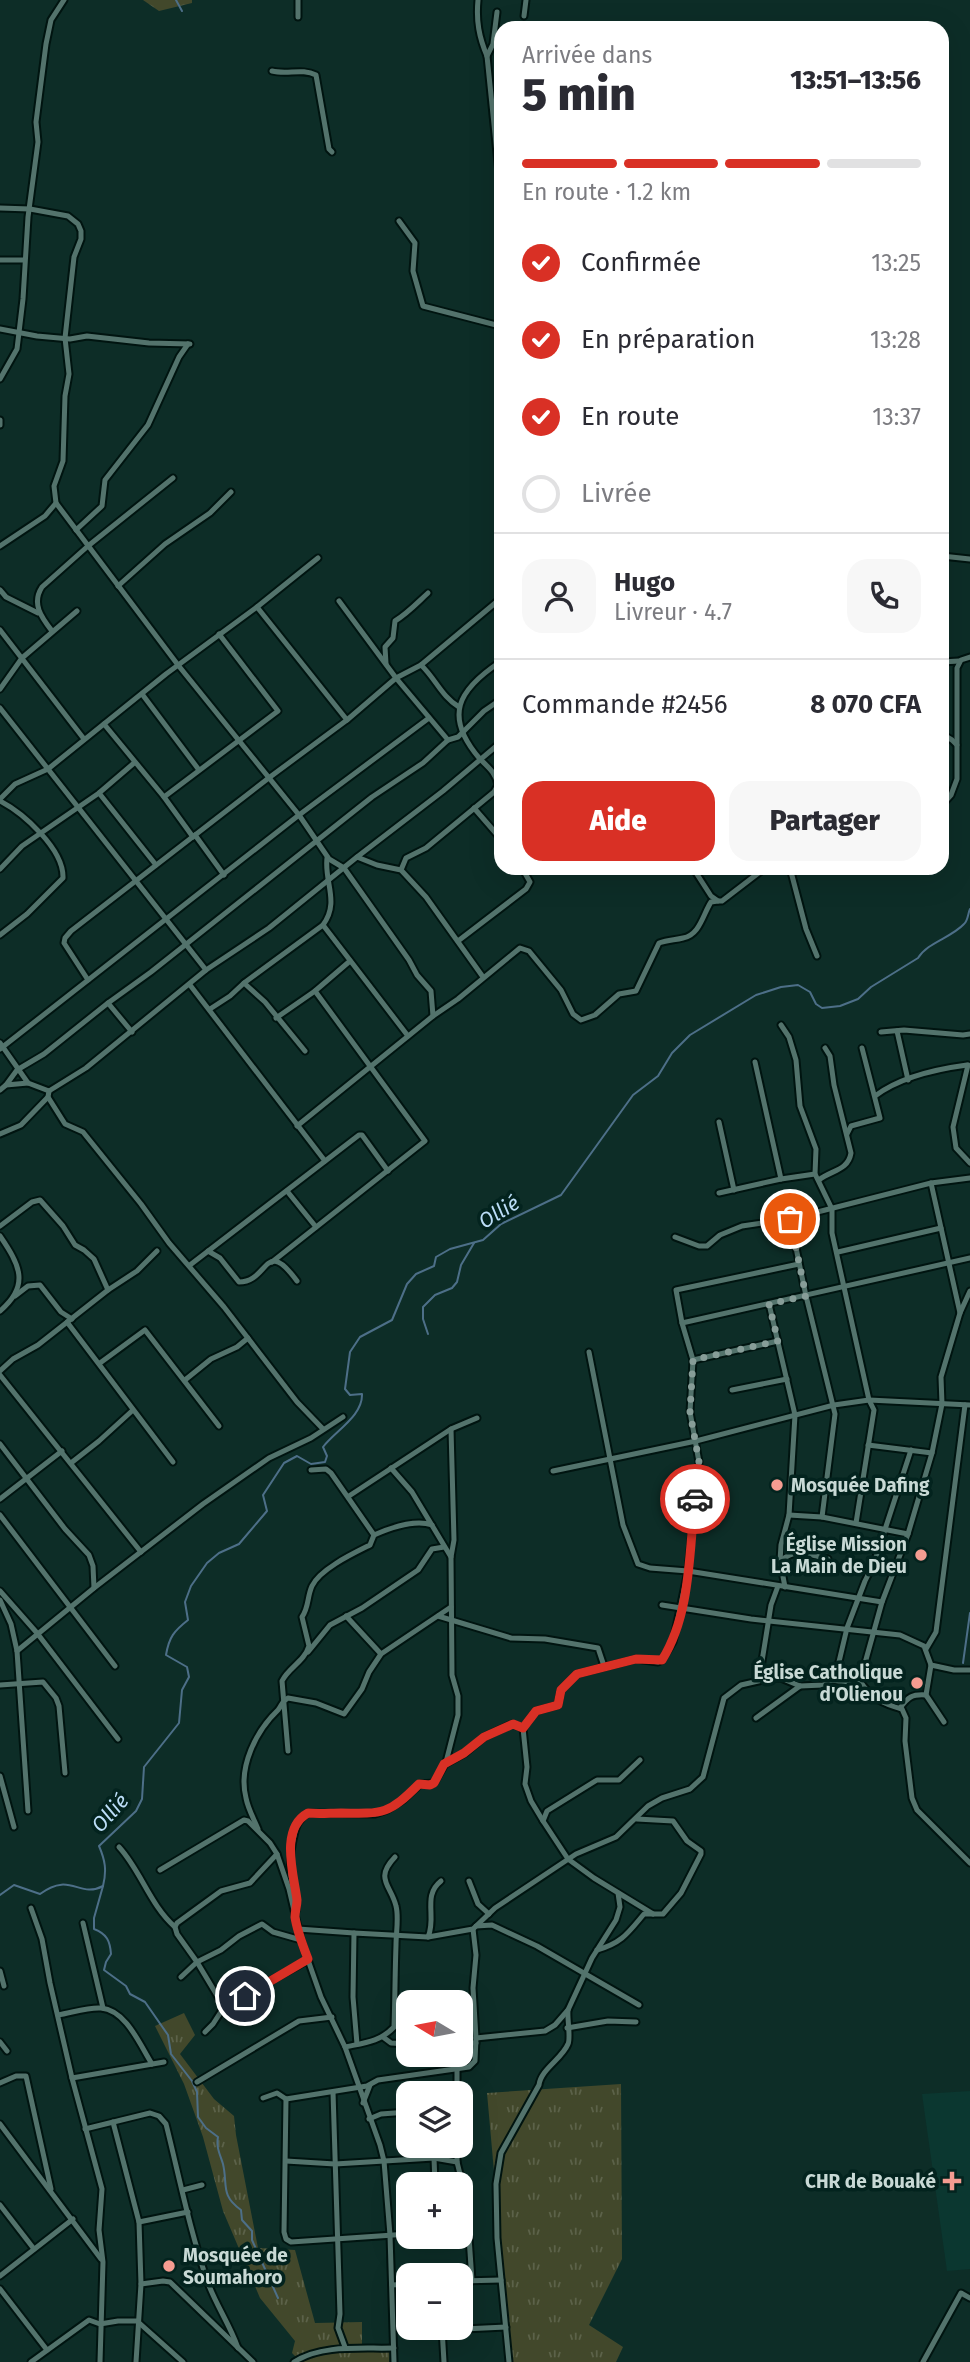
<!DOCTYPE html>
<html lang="fr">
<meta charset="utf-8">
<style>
:root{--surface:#fff;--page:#f7f7f7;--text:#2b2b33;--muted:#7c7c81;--line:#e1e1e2;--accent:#d93025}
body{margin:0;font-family:"Fira Sans",sans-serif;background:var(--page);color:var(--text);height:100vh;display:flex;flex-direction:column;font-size:26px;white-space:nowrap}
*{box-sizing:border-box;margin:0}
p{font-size:23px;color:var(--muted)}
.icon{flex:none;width:38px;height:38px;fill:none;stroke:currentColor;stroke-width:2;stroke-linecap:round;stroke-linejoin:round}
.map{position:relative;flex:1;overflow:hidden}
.sheet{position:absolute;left:494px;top:21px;width:455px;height:854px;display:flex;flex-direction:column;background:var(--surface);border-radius:21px;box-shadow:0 7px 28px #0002}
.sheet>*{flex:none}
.needle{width:46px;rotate:280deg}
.tools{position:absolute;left:396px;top:1990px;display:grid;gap:14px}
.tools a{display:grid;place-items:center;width:77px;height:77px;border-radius:14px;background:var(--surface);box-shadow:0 7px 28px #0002;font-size:35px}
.pin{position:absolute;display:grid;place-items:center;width:60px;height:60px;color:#fff;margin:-30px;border:4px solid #fff;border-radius:50%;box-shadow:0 2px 7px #0007}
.courier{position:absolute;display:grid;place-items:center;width:70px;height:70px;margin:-35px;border:5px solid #d93025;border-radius:50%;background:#fff;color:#222;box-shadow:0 2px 9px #0007}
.overview em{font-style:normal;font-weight:800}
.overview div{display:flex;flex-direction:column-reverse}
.overview{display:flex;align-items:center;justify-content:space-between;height:119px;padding:0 28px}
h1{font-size:46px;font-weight:800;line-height:52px}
.bar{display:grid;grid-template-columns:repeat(4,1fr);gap:10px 7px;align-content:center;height:84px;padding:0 28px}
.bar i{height:9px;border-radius:5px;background:var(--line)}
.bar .on{background:var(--accent)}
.bar p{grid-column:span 4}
.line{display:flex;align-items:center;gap:18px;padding:0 28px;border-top:2px solid var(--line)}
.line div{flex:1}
.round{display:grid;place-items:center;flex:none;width:74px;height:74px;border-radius:21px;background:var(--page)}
ol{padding:0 28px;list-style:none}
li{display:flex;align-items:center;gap:21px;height:77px}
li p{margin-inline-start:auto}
li .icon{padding:7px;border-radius:50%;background:var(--accent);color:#fff;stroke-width:4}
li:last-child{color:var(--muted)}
li i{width:38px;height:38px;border:4px solid var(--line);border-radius:50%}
.action{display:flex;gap:14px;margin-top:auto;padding:14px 28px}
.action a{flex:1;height:80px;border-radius:21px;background:var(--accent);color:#fff;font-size:28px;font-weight:800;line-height:80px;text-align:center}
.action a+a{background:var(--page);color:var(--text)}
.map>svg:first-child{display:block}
.built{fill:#0b3730}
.grass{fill:url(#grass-tufts)}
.forest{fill:url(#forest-crowns)}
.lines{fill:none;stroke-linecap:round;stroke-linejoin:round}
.stream{stroke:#4d6f88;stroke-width:2}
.minor-casing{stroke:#001410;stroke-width:9}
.minor{stroke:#53736c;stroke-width:5}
.done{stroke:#879d98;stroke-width:7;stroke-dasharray:0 12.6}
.route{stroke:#d93025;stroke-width:9}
.poi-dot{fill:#f59c91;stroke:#03231e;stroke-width:2.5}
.labels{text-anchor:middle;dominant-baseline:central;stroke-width:7;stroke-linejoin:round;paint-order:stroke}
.poi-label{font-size:19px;font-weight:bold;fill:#c8d9d5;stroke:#03231e;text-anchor:end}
.water-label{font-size:21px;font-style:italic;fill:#bbddf7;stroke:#03231e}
</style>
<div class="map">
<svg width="970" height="2362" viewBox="0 0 970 2362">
<defs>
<pattern id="grass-tufts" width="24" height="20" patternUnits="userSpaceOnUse" patternTransform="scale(1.75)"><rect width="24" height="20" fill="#42482b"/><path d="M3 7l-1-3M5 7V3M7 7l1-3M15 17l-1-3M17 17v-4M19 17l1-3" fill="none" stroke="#5c6249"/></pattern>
<pattern id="forest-crowns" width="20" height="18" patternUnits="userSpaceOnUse" patternTransform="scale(1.75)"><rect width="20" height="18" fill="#42482b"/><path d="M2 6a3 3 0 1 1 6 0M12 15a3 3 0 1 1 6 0" fill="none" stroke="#5c6249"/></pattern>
</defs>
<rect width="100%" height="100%" fill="#0d2d27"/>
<polygon class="built" points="970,2091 970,2269 947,2271 922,2094"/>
<g class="grass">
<polygon points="184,2013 195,2035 180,2054 214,2099 234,2116 236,2135 258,2248 295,2250 315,2323 362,2322 362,2349 390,2349 389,2362 301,2362 292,2353 295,2341 260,2298 223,2211 203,2137 184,2084 155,2026"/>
<polygon points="621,2084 622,2259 589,2325 623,2347 616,2362 511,2362 487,2093"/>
</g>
<polygon class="forest" points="143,0 192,0 192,3 159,11"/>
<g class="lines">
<g class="stream">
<polyline points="176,0 182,11"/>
<polyline points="428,1334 423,1319 423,1307 435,1295 452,1288 457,1282 461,1265 474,1243"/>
<polyline points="963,1663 970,1613"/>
<path d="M 103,1886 L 94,1918 L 94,1929 C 107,1934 110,1941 111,1954 L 106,1962 L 104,1970 L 126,1986 L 130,1994 L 145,2002 L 168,2035 L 171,2054 L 192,2081 L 197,2092 L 198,2117 L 206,2128 L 218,2137 C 216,2148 220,2154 223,2164 C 228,2185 220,2195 241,2210 L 242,2220 L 252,2231 L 252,2240 L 278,2298"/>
<path d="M 0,1895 L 14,1885 L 40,1894 C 71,1871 79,1899 103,1886 C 107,1870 105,1860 99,1846 L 136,1811 L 142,1799 L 144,1767 L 179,1723 L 182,1690 L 189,1677 L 187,1667 L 166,1655 C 169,1637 174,1631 188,1620 L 185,1602 L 191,1586 L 207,1563 L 219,1553 L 239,1544 L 267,1511 L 263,1495 L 284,1463 L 297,1456 L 311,1464 L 325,1462 L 327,1456 L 323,1447 C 335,1431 363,1416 362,1394 L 350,1395 L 345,1389 L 350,1352 L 360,1337 L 392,1320 L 407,1284 L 416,1274 L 434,1266 L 436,1257 L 450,1249 L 483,1240 L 501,1224 L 561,1195 L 633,1095 L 658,1076 L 672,1053 L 690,1035 L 756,995 L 781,987 L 798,985 L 810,992 L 816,1004 L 822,1008 L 840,1006 L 858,999 L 871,987 L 918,958 C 928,942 951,938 964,924 C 968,921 968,913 970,909"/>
</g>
<defs>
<g id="minor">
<polyline points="298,0 298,17"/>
<path d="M 478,0 C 476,21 479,37 487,56 L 500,183"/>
<polyline points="524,16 526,0"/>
<polyline points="487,56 493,44 497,12"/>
<path d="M 272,71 C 287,75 302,68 316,75 L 329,149 L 332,152"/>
<polyline points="0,208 30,209 68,216 78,224 81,231 81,239 74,257 65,338 69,374 65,396 63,461 54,486 56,503 178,665 299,815 329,859 344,868 409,960 417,975 431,991 433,1016"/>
<polyline points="399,221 415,243 413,271 423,306 500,326"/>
<polyline points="0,260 24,260"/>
<polyline points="0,329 37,336 70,339 87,336 149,343 190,344"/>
<polyline points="0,379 17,349 23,299 28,217 38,142 36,122 46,44 51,20 64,0"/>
<polyline points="0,420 0,425"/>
<polyline points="76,530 102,506 105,480 148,425 179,357 188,344"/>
<polyline points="0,546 45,516 56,503"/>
<polyline points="942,556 970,559"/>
<polyline points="118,586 165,544 210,513 231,492"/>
<polyline points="0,590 6,597 38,613"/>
<polyline points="339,601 396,678 448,740"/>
<polyline points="257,607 347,720"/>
<polyline points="0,630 84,739"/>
<path d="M 52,631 C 42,618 31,604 42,587 L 88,546 L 173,478"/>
<polyline points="942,662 959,661"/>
<path d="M 386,664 L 385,647 L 393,638 L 395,621 C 408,613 417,603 428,593"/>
<path d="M 421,665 C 435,678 442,697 459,707"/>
<polyline points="0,689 22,658 77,611"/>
<polyline points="142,694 199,770"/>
<polyline points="0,708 206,970"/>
<polyline points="104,724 164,797 193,837"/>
<polyline points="942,734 952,740 957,745"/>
<polyline points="99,793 156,865"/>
<polyline points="164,797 278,711 219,634"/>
<polyline points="0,799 15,784 48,769 166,674 257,607 318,558"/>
<path d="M 0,801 C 23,813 64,849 63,878 L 27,914 L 0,935"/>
<polyline points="942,805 951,795 957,779 957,668 961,660 970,657"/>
<polyline points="474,808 500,838"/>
<polyline points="195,835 224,875"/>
<polyline points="357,857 443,791 500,743"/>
<polyline points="693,868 711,896 718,901 722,901 765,868"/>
<polyline points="790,868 806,929 817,956"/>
<polyline points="0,869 22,846 99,793 134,763"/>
<path d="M 401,870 L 406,858 L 426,848 L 494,792 L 498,785 C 496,773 488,767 480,759 C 443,716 458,690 500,662"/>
<polyline points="323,925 408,1036"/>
<polyline points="458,941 526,889 530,882 522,868"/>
<polyline points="88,980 64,943 65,938 71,931 270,777 347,720 396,678 421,665 500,599"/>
<path d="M 244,983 L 323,925 C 340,902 324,882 327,858"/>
<polyline points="190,985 325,1161"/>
<polyline points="108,1003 132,1032"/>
<polyline points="210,1009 230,996 244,983 265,1002 305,1051"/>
<polyline points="276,1018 315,991"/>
<polyline points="781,1025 789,1037 796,1060 800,1106 816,1149 815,1174 832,1209 832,1233 869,1400 874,1410 856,1523"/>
<polyline points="897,1031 908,1080"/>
<polyline points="881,1032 904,1030 963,1035 970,1034"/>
<polyline points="0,1043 28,1083 49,1091"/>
<polyline points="0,1049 299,815 429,718"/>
<polyline points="755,1062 781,1179"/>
<polyline points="968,1065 953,1127 956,1148 970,1163"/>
<polyline points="6,1085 17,1070 44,1054 108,1003 151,972 372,797 423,763 448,740 458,737 484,711 500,700"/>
<polyline points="0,1090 6,1085 28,1083"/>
<polyline points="49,1091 86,1068 206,970 269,928 357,857 377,865 401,870 426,897 483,977"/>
<polyline points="49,1091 48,1097 65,1124 83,1132 141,1204 169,1243 224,1307 297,1402 323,1429"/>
<path d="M 875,1096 C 900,1077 937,1069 967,1065"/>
<polyline points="719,1122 734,1190"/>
<path d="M 297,1126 L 433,1016 L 458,999 L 520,948 L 529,951 L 561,990 L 573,1014 L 581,1020 L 595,1015 L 619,994 L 636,991 L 659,943 C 668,940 675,940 683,938 C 700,935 703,914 711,902 L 718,901"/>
<polyline points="0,1134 21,1125 48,1097"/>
<polyline points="847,1134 851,1126 880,1118 862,1048"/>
<path d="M 819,1180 C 831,1170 848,1171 851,1153 L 834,1085 L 830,1056 L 825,1048"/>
<polyline points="931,1183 960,1313"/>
<polyline points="287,1191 316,1227"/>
<polyline points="719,1193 781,1179 815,1174"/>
<polyline points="790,1219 806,1296 835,1414 822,1517"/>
<polyline points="0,1226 32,1202 40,1200 63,1226 75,1245 84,1250 94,1259 108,1290"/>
<path d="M 0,1236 C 19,1264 31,1285 0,1311"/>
<polyline points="675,1237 699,1246 707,1246 720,1235 742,1226 790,1219 931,1183 970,1178"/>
<path d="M 208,1251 L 220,1258 L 239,1282 C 269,1282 264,1236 297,1281"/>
<polyline points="838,1252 941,1228"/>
<polyline points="272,1262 425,1141 315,991 350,961"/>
<polyline points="190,1265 359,1135 362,1135 388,1171"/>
<path d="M 970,1291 L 960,1313 L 941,1377 L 942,1404 L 932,1453 L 908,1534 L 882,1602 L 860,1681 C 871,1698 883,1704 902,1709 L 906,1718 L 905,1741 L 912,1798 L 917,1810 L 970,1863"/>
<polyline points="15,1296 28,1286 40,1285 61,1312 72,1319"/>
<polyline points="769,1304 795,1415 789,1515 781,1545 780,1561 785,1587"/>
<polyline points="67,1322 173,1462"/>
<polyline points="682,1323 970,1258"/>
<polyline points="589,1352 623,1525 638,1564 650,1568 688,1571 882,1602"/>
<polyline points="693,1360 778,1341"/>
<polyline points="100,1363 145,1330 219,1426"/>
<polyline points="0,1371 13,1359 38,1345 108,1290 137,1271 157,1251"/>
<polyline points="0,1375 141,1552"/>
<polyline points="185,1380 211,1359 237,1347 248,1338"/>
<polyline points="732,1390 787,1379"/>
<polyline points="0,1444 65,1529 89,1555 93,1566 94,1588"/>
<polyline points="868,1445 932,1453"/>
<polyline points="71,1463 99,1441 133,1410"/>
<polyline points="391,1468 412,1492 451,1557 452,1675 458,1696 458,1715 446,1762"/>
<polyline points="311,1470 326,1469 331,1473 374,1535"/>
<polyline points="553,1471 696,1441 834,1405 869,1400 970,1405"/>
<polyline points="349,1496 451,1429 477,1418"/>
<polyline points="0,1499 62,1451"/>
<polyline points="0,1515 115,1666"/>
<polyline points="789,1515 822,1517 908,1534"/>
<polyline points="451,1557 454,1540 451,1429"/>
<path d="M 780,1561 C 799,1546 807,1555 828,1559"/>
<polyline points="0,1591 37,1633 118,1739"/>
<polyline points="0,1600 11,1624 17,1651 28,1811"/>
<polyline points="662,1605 751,1619 900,1635 924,1646 931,1665 954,1670 970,1670"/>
<polyline points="346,1616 381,1654"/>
<polyline points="438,1616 511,1638 545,1639 598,1648 604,1666"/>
<polyline points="926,1649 936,1632 965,1405"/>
<polyline points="17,1651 94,1588 203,1504 269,1458 311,1438 343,1417"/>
<polyline points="308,1652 330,1625 362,1608 418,1570 432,1549 444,1547"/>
<polyline points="931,1665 926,1695 944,1722"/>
<polyline points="759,1680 771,1605 778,1586"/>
<polyline points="831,1680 855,1683 860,1681"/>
<polyline points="0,1685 43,1682 56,1698 59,1706 65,1773"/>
<path d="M 900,1708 C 908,1697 912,1694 926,1695"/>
<polyline points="756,1718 800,1686"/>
<path d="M 288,1751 L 282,1681 C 289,1667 304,1662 309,1646 L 302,1617 C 309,1607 307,1597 312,1586 C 320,1569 354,1553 370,1545 L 374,1535 C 390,1528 414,1519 432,1525"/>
<polyline points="640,1760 619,1780 597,1780 547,1811 543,1821 568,1859 594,1878 653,1914"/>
<polyline points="0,1776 14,1827"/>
<polyline points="543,1821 531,1801 525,1784 527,1767 523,1728 536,1711 558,1705 561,1690 577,1674 636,1659 658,1662 662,1660 673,1642 688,1571 699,1462 690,1412 693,1360 682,1323 676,1290 799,1264"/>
<path d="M 258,1829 C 254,1819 248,1809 246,1798 C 238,1767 256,1731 278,1710 C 282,1705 282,1701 288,1698 L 316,1703 L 344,1714 L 362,1689 L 369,1672 L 381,1654 L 451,1607"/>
<path d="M 119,1847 C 141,1871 150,1905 175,1927"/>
<polyline points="160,1870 244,1820 248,1821 270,1843 277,1854 289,1889 301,1940 321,1997 345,2047 380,2145 384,2161 390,2235 394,2362"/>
<polyline points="469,1881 478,1904 489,1914"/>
<polyline points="31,1908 42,1939 50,1983 72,2078 102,2189 99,2230 103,2262 100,2362"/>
<path d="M 296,1911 C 297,1900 294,1892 292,1882 C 289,1866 290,1852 294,1836 C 296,1826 299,1818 308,1813 L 375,1814 L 387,1810 L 403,1800 L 420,1784 L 434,1783 L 445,1764 L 465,1753 L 484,1737 L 512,1724 L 523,1728"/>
<polyline points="83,1923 103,2008"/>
<polyline points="476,1926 492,1925 537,1946 639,2005"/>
<polyline points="298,1929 354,1933"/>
<path d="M 428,1937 C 437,1917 422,1896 441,1881"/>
<path d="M 597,1950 C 622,1943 628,1933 644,1914 L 663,1914 L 681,1893 L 701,1854 L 701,1851 L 687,1841 L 673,1821 L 637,1819"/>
<polyline points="0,1971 4,1986"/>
<polyline points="181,1977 197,1962 221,1950 239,1936 262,1924 273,1932 301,1940"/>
<polyline points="224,2007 197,1962 177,1934 175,1927 177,1923 221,1891 250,1883 277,1854"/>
<path d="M 58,2015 C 71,2013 88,2007 101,2008 C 126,2010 140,2045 152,2064"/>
<polyline points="567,2028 608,2021 636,2022"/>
<polyline points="205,2032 213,2024 224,2007 308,1960"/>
<polyline points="383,2037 391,2043 408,2044"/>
<polyline points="476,2038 545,2031 555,2025 568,2010 592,1958 616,1920 620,1907 618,1893"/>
<polyline points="0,2042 7,2051"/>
<polyline points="460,2043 476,2043"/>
<polyline points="357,2044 353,1997 354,1933 428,1937 473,1929 495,1908 576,1854 616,1837 648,1806 662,1798 690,1789 703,1777 724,1698 741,1685 772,1678 781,1678 800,1686 823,1685 831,1680 838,1666 847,1628 865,1581 874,1563 911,1450"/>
<path d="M 345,2047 C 364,2043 380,2042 394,2027 C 395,2000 395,1972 396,1945 C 396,1933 399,1917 396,1906 C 391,1885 374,1879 395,1857"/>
<polyline points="457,2069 457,2093"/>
<polyline points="72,2078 164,2062"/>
<polyline points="197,2082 299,2021 332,2017"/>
<polyline points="0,2083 16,2076 26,2076 51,2189"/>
<polyline points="333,2092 340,2314 338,2328 345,2347"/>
<polyline points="263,2098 277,2093 286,2099 367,2086 378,2080 469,2067 475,2061 476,2038 473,1988 476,1955 473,1929"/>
<polyline points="286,2099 284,2232 286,2239 291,2242 408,2234"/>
<polyline points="363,2103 370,2085"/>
<polyline points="369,2119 381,2114 408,2112"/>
<polyline points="113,2122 139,2222 141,2284 136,2362"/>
<polyline points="0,2124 101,2259"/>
<path d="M 85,2129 L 150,2113 L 159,2116 L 166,2124 C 179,2176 190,2232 208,2283 C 216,2305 230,2325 238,2348"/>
<polyline points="457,2146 457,2162 466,2198 463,2232"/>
<polyline points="434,2158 435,2184"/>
<polyline points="286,2161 335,2164 434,2158 457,2162"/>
<polyline points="183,2190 202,2185"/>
<polyline points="0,2205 34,2249"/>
<polyline points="139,2222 188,2212"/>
<polyline points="462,2232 469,2237 472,2281"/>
<polyline points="0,2276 73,2219"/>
<polyline points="460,2281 501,2280"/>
<polyline points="141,2284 163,2281 170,2282 253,2362"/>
<polyline points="392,2285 408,2284"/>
<polyline points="0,2289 47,2350"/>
<polyline points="442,2328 444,2362"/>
<polyline points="442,2330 506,2327"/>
<polyline points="31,2362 89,2320 100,2324 118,2321 137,2321 183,2362"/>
<path d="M 294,2362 C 322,2344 362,2349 394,2348"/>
<path d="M 509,2362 L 497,2238 L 496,2184 L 501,2153 L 539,2085 C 541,2069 562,2059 568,2044 C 571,2038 567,2019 568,2010"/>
<polyline points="923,2362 961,2293 970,2298"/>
</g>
</defs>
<use href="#minor" class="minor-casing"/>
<use href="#minor" class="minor"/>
</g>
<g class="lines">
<polyline class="done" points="695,1499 699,1462 690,1412 693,1360 778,1341 769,1304 806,1296 790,1219"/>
<path class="route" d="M 245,1996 L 308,1959 C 303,1946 297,1931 295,1917 C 295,1911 297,1906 297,1900 C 294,1875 279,1829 308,1813 C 319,1814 330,1813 341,1813 C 384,1814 389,1814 419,1784 L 430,1785 L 434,1783 L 444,1764 L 464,1753 L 484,1737 L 513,1724 L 523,1728 L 536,1711 L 558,1705 L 561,1690 L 577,1674 L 636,1659 L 662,1660 C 691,1614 689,1552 695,1499"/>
</g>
<g class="poi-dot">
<circle cx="777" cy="1485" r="7"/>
<circle cx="921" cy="1555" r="7"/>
<circle cx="917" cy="1683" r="7"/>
<path d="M948.5 2170.5h7v7h7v7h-7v7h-7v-7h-7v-7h7z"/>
<circle cx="169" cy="2266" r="7"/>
</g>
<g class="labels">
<g class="poi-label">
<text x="791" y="1485" text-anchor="start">Mosquée Dafing</text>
<text x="907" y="1544">Église Mission<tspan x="907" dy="22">La Main de Dieu</tspan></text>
<text x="903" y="1672">Église Catholique<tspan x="903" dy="22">d'Olienou</tspan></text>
<text x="936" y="2181">CHR de Bouaké</text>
<text x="183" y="2255" text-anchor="start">Mosquée de<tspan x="183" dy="22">Soumahoro</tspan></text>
</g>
<g class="water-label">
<text transform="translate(499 1212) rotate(-31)">Ollié</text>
<text transform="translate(110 1813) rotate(-48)">Ollié</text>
</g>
</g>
</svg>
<div class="tools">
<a><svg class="needle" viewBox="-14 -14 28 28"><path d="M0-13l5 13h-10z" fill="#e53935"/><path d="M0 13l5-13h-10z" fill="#7c7c81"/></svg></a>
<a><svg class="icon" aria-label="layers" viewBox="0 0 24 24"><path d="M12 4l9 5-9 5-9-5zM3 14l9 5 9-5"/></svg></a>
<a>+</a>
<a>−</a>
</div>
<div class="pin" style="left:790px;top:1219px;background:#ea580c"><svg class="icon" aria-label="bag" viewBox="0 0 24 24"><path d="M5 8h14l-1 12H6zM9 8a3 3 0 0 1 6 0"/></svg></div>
<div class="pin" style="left:245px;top:1996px;background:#1f2937"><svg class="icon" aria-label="home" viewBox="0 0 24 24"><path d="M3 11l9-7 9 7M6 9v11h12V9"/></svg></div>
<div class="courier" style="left:695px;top:1499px"><svg class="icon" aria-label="car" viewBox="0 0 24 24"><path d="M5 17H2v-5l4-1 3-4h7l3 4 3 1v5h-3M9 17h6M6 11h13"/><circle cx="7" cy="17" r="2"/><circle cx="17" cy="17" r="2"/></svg></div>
<section class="sheet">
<div class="overview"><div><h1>5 min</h1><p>Arrivée dans</p></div><em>13:51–13:56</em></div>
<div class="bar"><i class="on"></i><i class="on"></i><i class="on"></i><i></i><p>En route · 1.2 km</p></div>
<ol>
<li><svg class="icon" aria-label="check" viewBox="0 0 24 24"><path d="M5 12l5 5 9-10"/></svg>Confirmée<p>13:25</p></li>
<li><svg class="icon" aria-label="check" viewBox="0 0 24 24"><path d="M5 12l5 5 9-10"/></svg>En préparation<p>13:28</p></li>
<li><svg class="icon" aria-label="check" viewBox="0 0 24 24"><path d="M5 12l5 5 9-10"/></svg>En route<p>13:37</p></li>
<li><i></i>Livrée</li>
</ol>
<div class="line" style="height:126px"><a class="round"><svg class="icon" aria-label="person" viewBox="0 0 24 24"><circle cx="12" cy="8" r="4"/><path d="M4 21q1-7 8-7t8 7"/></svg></a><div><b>Hugo</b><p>Livreur · 4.7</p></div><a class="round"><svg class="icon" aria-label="phone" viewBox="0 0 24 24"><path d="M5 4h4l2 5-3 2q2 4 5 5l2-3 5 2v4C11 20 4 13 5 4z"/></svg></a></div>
<div class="line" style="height:91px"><div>Commande #2456</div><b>8 070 CFA</b></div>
<div class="action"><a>Aide</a><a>Partager</a></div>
</section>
</div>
